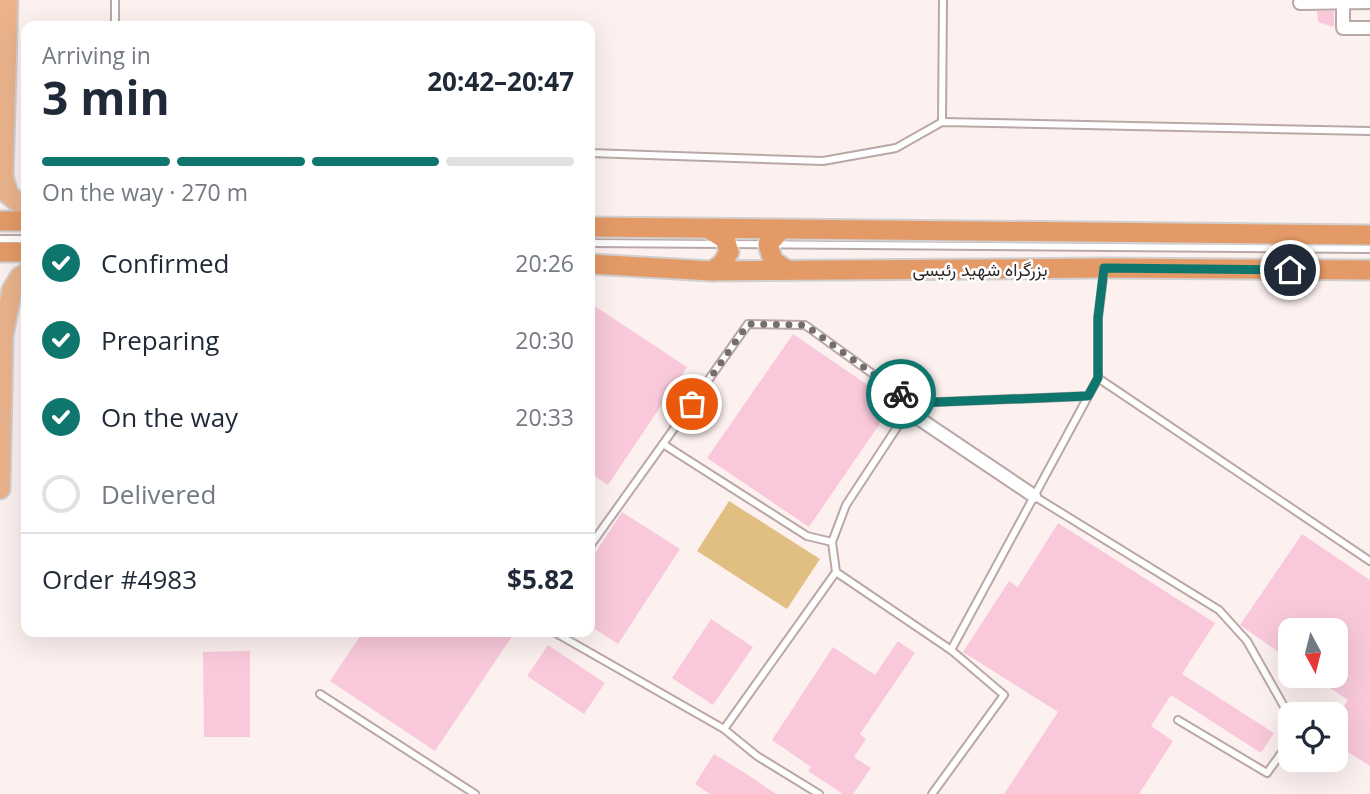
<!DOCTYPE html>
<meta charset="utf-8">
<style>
:root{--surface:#fff;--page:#f2f2f3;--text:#1f2937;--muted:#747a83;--line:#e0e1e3;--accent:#0f766e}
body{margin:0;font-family:"Open Sans",Vazirmatn,sans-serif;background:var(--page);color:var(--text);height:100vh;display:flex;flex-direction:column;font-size:26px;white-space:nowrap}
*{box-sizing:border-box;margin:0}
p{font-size:23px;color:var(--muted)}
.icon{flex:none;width:38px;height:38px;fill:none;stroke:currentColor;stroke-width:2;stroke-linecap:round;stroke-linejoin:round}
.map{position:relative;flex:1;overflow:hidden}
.panel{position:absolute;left:21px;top:21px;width:574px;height:616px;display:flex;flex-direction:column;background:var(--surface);border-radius:14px;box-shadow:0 7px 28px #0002}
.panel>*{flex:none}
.needle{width:46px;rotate:173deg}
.controls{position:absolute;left:1278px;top:618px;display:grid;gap:14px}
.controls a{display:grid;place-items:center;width:70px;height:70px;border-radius:14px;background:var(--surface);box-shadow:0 7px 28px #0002;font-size:35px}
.pin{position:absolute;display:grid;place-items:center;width:60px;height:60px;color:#fff;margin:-30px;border:4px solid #fff;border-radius:50%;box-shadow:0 2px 7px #0007}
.courier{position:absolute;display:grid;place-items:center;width:70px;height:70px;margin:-35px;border:5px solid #0f766e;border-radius:50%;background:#fff;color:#222;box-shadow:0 2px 9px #0007}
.headline em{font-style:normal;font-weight:700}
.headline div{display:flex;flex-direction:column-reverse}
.headline{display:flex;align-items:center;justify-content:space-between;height:119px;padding:0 21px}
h1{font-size:46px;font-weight:700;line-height:52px}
.bar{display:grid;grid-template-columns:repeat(4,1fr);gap:10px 7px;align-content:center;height:84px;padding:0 21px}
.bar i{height:9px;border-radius:5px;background:var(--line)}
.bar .current{background:var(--accent)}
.bar p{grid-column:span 4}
.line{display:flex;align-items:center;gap:18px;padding:0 21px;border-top:2px solid var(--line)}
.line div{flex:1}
ol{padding:0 21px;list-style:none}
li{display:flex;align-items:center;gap:21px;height:77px}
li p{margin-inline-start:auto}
li .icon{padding:7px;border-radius:50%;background:var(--accent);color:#fff;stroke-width:4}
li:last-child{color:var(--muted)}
li i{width:38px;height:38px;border:4px solid var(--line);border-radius:50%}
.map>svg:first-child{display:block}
.green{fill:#e1bf82}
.building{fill:#f9c9db}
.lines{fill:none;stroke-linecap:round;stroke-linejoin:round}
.service-casing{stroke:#baa8a7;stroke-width:10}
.minor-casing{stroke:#baa8a7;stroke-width:16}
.primary-casing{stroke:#d1cfcf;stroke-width:23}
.trunk-casing{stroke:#d1cfcf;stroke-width:23}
.service{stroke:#fff;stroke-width:6}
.minor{stroke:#fff;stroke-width:12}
.primary{stroke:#eab38c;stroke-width:19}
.trunk{stroke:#e39a66;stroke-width:19}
.done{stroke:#766e6d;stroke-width:7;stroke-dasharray:0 12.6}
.route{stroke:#0f766e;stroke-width:9}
.labels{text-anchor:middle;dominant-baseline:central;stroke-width:5;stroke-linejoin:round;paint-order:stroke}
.street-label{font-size:18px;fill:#2e2727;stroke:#fff}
</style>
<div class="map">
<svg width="1370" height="794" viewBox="0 0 1370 794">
<rect width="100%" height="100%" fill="#fdf1f0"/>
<polygon class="green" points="729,501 820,559 787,609 697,551"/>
<g class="building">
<polygon points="1317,11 1334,11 1334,27 1318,22"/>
<polygon points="590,303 687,367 608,485 590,473"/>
<polygon points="793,334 894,403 809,527 707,458"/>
<polygon points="622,512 680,549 618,644 590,626 590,561"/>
<polygon points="1058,523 1215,623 1182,674 1274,733 1261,753 1171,695 1151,726 1173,741 1139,794 1004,794 1058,712 963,652 1009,581 1018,587"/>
<polygon points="1302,534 1370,580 1370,766 1335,744 1335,720 1348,700 1312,676 1335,676 1335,630 1290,630 1290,660 1240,625"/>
<polygon points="711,619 753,647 713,705 672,678"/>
<polygon points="363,632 515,632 435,751 330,681"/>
<polygon points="898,641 915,653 860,734 866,739 854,757 871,768 853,794 843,794 808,771 811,767 772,740 833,647 875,675"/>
<polygon points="548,645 605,683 584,714 527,676"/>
<polygon points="250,651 250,737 204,737 203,652"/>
<polygon points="714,754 745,773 776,794 710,794 695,784"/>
</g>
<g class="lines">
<defs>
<g id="service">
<polyline points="115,26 115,0"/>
<polyline points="942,122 943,0"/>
<polyline points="590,153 823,161 896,148 942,122 1370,131"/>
<polyline points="0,239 26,239"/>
<polyline points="590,243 721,244"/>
<polyline points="731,244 1370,249"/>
<polyline points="1104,270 1098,318 1098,378 1370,561"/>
<polyline points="913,403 846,505 832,542 836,572 951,650 1004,695 932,794"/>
<polyline points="1034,496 1219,610 1247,641 1290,717"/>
<polyline points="832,542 807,536 663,444 748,324 805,325 913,403 1088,396"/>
<polyline points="590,546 663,444"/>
<polyline points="554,632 724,729 836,572"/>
<polyline points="951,650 1098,378"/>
<polyline points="320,694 475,794"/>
<polyline points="1178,720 1267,773 1290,741"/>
<polyline points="724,729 757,756 819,794"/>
</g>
<g id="minor">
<polyline points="1343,0 1343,28 1370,28"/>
<polyline points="1300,3 1370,2"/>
<polyline points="913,403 921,420 1034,496"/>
</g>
<g id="primary">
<polyline points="8,0 3,176 8,194 26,209"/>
<polyline points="0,489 3,335 12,290 20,277 26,273"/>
</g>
<g id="trunk">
<polyline points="0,221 26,221"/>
<polyline points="590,227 1370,235"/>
<polyline points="709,229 725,239 729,252 722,264 712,271"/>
<polyline points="781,230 768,244 773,261 787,270"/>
<polyline points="0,252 26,252"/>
<polyline points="590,264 712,271 1104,268 1370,270"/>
</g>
</defs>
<use href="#service" class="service-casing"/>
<use href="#minor" class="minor-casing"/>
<use href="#primary" class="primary-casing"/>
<use href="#trunk" class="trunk-casing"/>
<use href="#service" class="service"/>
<use href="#minor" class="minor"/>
<use href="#primary" class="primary"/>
<use href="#trunk" class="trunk"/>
</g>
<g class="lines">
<polyline class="done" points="692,404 748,324 805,325 901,394"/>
<polyline class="route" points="901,394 914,403 1088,396 1098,378 1098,318 1104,268 1290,270"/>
</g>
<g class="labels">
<g class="street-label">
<text x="980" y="269">بزرگراه شهید رئیسی</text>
</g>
</g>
</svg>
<div class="controls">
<a><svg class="needle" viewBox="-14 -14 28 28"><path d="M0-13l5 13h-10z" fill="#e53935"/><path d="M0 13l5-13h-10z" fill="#747a83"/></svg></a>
<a><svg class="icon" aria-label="locate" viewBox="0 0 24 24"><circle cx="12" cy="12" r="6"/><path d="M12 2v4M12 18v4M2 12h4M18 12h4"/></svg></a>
</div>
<div class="pin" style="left:692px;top:404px;background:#ea580c"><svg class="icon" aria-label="bag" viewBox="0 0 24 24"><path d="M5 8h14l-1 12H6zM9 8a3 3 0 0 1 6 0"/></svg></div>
<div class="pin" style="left:1290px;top:270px;background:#1f2937"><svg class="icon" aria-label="home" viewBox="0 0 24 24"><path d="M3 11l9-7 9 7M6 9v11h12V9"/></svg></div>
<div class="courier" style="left:901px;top:394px"><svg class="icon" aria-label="bike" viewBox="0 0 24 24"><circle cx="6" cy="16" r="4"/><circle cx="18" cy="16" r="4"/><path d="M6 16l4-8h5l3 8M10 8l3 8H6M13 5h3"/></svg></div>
<section class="panel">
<div class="headline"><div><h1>3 min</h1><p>Arriving in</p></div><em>20:42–20:47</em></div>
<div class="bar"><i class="current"></i><i class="current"></i><i class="current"></i><i></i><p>On the way · 270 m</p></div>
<ol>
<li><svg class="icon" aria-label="check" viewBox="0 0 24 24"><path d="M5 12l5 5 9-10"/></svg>Confirmed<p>20:26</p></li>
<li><svg class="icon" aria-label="check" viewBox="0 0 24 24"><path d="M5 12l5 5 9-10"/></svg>Preparing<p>20:30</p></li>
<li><svg class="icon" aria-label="check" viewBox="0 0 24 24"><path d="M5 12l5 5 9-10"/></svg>On the way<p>20:33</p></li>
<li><i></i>Delivered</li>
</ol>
<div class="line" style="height:91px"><div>Order #4983</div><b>$5.82</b></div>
</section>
</div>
